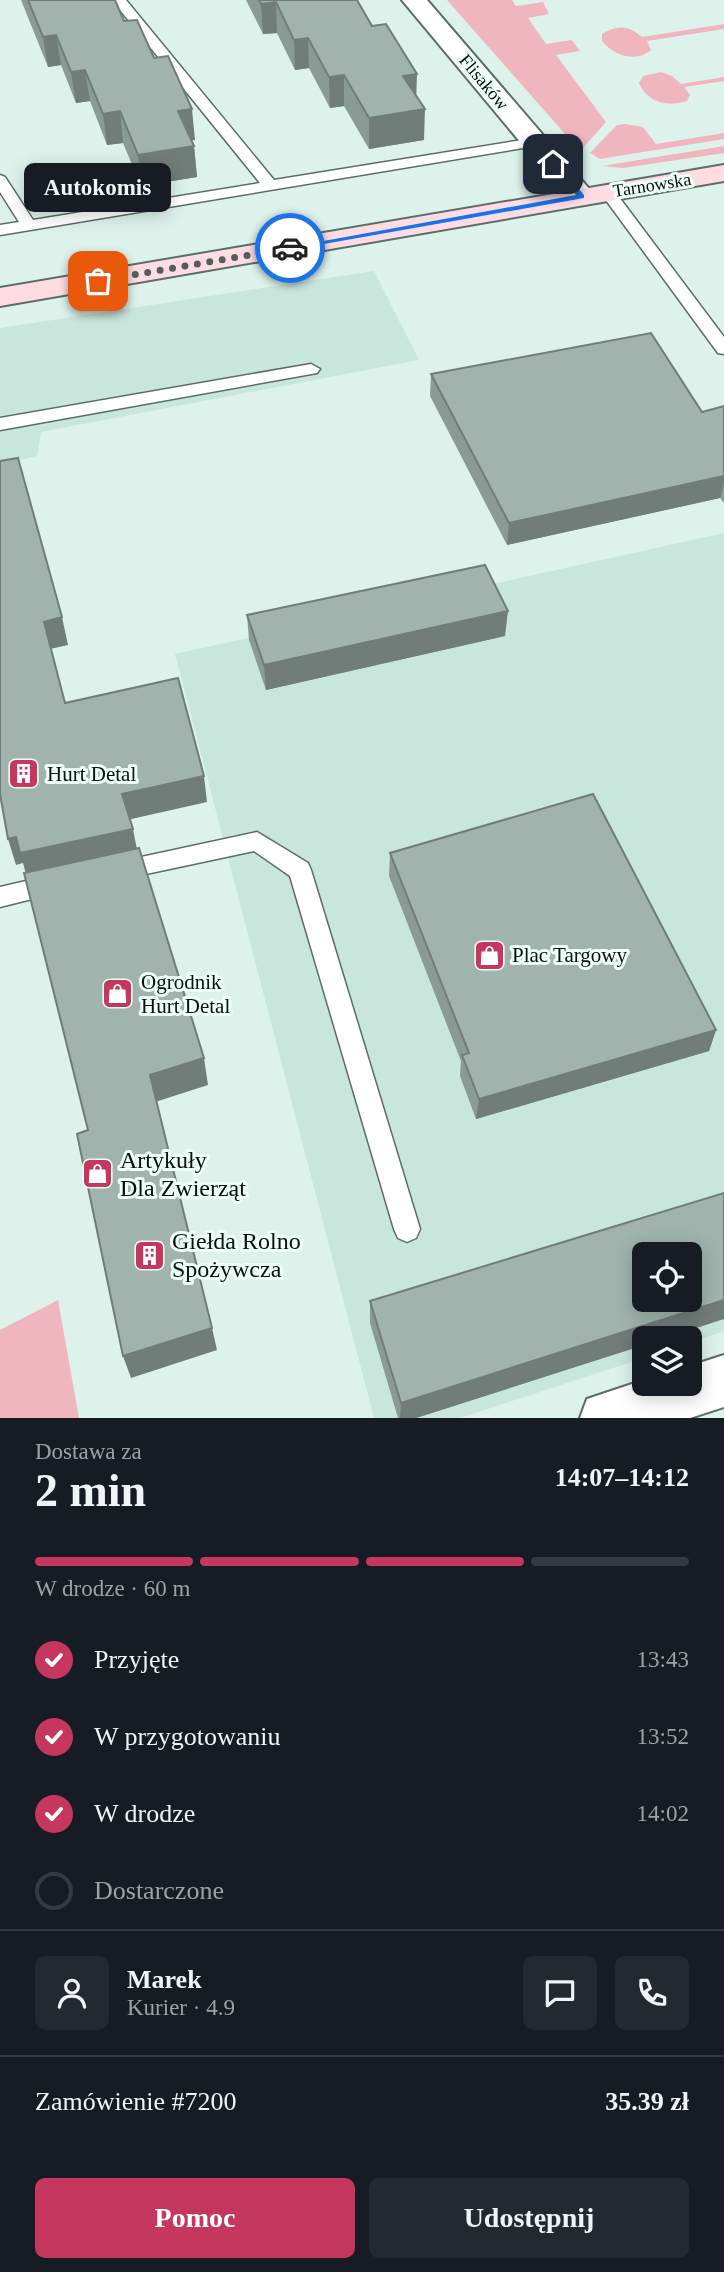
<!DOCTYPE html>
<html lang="pl">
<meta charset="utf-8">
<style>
:root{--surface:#171b24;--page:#242831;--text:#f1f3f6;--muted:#9ea1a6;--line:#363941;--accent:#c6375f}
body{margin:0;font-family:Georgia,serif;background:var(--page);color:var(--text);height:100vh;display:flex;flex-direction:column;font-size:26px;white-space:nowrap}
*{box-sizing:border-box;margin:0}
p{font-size:23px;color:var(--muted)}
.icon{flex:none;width:38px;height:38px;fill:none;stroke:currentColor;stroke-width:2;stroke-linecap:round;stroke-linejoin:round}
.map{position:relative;height:1418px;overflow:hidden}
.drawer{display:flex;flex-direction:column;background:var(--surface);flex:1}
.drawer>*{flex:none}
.fabs{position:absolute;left:632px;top:1242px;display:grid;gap:14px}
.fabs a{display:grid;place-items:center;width:70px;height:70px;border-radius:10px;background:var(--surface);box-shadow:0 4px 18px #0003;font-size:35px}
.pin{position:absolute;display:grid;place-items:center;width:60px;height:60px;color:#fff;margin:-30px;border-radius:14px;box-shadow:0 4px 10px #0006}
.courier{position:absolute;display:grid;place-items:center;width:70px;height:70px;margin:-35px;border:5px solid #1a73e8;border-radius:50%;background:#fff;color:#222;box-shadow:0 2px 9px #0007}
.bubble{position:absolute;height:49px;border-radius:10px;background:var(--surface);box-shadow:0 4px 18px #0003;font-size:23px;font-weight:700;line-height:49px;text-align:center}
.headline em{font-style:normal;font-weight:700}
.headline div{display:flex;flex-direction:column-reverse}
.headline{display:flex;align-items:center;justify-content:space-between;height:119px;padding:0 35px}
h1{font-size:46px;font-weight:700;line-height:52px}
.bar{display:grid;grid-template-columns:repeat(4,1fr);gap:10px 7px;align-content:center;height:84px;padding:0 35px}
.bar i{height:9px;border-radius:5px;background:var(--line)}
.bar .active{background:var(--accent)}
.bar p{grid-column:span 4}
.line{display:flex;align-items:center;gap:18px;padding:0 35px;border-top:2px solid var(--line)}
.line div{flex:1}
.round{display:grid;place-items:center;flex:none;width:74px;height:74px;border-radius:10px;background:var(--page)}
ol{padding:0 35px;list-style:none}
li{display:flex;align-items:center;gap:21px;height:77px}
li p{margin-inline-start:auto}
li .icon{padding:7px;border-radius:50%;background:var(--accent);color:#fff;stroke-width:4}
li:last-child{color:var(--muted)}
li i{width:38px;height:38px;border:4px solid var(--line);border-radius:50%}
.action{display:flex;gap:14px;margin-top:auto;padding:14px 35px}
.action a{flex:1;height:80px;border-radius:10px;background:var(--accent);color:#fff;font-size:28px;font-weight:700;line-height:80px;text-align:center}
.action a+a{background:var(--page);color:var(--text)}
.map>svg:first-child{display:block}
.built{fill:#c9e6dd;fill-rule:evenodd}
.green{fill:#f0b6bf}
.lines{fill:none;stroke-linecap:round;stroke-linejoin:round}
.lane-casing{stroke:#5b6d68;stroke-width:3}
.street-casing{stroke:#5b6d68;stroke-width:4}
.secondary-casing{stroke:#5b6d68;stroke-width:4}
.lane{fill:#fff;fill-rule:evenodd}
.street{fill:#fff;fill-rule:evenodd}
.secondary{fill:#ffdce3;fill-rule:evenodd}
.wall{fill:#8a9a95}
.shaded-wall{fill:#707d79}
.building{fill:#a0b3ad;stroke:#707d79;stroke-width:2;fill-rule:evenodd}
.route{fill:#1a73e8}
.done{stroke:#545f5c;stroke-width:7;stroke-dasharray:0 12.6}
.labels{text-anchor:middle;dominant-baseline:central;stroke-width:6;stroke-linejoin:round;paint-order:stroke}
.far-street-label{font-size:18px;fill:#09100e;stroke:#eefff9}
.poi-label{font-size:21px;fill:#09100e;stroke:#eefff9;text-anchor:start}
.near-poi-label{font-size:24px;fill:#09100e;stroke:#eefff9;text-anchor:start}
</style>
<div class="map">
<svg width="724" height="1418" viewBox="0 0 724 1418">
<rect width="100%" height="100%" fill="#def2ec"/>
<g class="built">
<polygon points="374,271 419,360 41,432 37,456 0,464 0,328"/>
<path d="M 724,533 L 724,1331 L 690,1343 L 690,1339 L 644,1339 L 644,1358 L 460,1418 L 374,1418 L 175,654 ZM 644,1255 L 690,1255 L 690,1300 L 644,1300 Z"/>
</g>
<g class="green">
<polygon points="447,0 512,0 516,6 543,2 549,14 528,18 546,44 572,40 580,51 556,55 606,122 583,148 573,143"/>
<path d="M 724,24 L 724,29 L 647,41 L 651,50 C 636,63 614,56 602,41 L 602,34 C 617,25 628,25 642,37 Z"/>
<path d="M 661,72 L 672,76 L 681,84 L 724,77 L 724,81 L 684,87 L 690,95 L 687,101 C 668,107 647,103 639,83 L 643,76 Z"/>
<polygon points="625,124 643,127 656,144 724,133 724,139 600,159 590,153 617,125"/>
<polygon points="724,146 724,153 623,168 602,166"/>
<polygon points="58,1300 79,1418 0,1418 0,1330"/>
</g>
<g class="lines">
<defs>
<g id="lane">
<polygon points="112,0 126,0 274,180 535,138 542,142 535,146 0,235 0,225 19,222 0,192 0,175 5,177 33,220 260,183"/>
<polygon points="608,187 613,189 724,337 724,354 718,353 600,192"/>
<polygon points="311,364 320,369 317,373 0,430 0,418"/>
<polygon points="257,832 308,863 311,870 420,1229 416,1238 407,1242 398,1238 394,1229 290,876 254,851 118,880 110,878 107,871 110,864 118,862"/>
<polygon points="56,874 64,877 67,884 64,891 0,907 0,887"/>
</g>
<g id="street">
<polygon points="402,0 427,0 591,191 595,197 591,203 581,205 571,203"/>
<polygon points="724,1355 724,1407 690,1418 580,1418 587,1399 644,1380 644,1384 690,1384 690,1366"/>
</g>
<polygon id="secondary" points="724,165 724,181 0,306 0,288"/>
</defs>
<use href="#lane" class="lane-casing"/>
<use href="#street" class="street-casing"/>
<use href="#secondary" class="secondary-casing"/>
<use href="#lane" class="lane"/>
<use href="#street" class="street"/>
<use href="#secondary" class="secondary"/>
</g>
<g class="wall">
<polygon points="21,0 115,0 124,21 154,58 195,140 191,140 194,146 197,177 141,186 123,143 107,145 90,101 76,103 61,65 48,67"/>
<polygon points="246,0 357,0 416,96 424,140 369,149 344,106 330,108 309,68 295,70 277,33 263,34"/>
<polygon points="431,374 702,412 724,406 724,503 720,498 507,545 430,396"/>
<polygon points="247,615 505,636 266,690 249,640"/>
<polygon points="390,853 716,1030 709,1051 476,1119 460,1076 461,1061 389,876"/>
<polygon points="370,1301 644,1345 416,1418 398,1418 370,1323"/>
</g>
<g class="shaded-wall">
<polygon points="276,2 277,33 263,34 261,4"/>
<polygon points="56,35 61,65 48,67 43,37"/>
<polygon points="308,38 309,68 295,70 294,40"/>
<polygon points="85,70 90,101 76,103 71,72"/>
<polygon points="417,74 416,105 403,76"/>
<polygon points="344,75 344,106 330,108 329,77"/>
<polygon points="192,109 195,140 181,142 178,111"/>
<polygon points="425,109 424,140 369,149 369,118"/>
<polygon points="120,111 123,143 107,145 103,114"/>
<polygon points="194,146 197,177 141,186 138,155"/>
<polygon points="724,476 724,483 720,498 507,545 509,523"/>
<polygon points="508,611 505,636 266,690 264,665"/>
<polygon points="62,617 68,645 50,649 44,622"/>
<polygon points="204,776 207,802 127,820 122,794"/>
<polygon points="133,829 138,855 27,878 23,863 16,865 8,839 16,837"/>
<polygon points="716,1030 709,1051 476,1119 479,1099"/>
<polygon points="204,1058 208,1085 155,1102 150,1075"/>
<polygon points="724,1300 724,1319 663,1339 644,1339 644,1345 416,1418 400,1418 401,1403"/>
<polygon points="212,1328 217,1350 131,1378 123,1356"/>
</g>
<g class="building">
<polygon points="28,0 115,0 124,21 137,20 154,58 168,56 192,109 178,111 194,146 138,155 120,111 103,114 85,70 71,72 56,35 43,37"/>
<polygon points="259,0 357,0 372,26 386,24 417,74 403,76 425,109 369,118 344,75 329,77 308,38 294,40 276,2 261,4"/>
<polygon points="651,333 702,412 724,406 724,476 509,523 431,374"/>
<polygon points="18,458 62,617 44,622 65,703 178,678 204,776 122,794 133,829 20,853 16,837 8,839 0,794 0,461"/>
<polygon points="485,565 508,611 264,665 247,615"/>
<polygon points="593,794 716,1030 479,1099 462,1055 469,1053 390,853"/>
<polygon points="139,848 204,1058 150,1075 212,1328 123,1356 77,1134 88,1130 24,873"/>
<path d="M 724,1193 L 724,1300 L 401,1403 L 370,1301 ZM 644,1255 L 690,1255 L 690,1300 L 644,1300 Z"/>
</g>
<polygon class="route" points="550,162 556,162 584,195 584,198 290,250 285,248 576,195"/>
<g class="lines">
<polyline class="done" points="98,281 290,248"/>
</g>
<defs>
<symbol id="building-square" viewBox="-11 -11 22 22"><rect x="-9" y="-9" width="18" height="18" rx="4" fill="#c6375f" stroke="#eefff9"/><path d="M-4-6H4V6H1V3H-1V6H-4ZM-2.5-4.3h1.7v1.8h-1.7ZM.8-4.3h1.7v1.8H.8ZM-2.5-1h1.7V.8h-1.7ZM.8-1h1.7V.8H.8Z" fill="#fff"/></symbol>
<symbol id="shop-square" viewBox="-11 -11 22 22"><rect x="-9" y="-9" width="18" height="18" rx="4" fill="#c6375f" stroke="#eefff9"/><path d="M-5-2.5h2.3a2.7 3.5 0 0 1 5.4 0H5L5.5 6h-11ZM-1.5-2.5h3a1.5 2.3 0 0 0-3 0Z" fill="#fff"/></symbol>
</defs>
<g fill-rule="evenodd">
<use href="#building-square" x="6" y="756" width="35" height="35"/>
<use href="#shop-square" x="472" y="938" width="35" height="35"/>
<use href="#shop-square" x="100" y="976" width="35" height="35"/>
<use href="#shop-square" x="80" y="1156" width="35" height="35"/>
<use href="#building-square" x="132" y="1238" width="35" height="35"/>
</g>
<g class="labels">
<g class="far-street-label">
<text transform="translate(484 82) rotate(50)">Flisaków</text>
<text transform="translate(652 185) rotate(-9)">Tarnowska</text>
</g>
<g class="poi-label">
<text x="47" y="774">Hurt Detal</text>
<text x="512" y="955">Plac Targowy</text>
<text x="141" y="982">Ogrodnik<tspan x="141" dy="24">Hurt Detal</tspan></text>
</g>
<g class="near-poi-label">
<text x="120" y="1160">Artykuły<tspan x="120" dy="28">Dla Zwierząt</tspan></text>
<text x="172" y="1241">Giełda Rolno<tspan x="172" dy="28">Spożywcza</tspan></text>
</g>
</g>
</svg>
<div class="fabs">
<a><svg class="icon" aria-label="locate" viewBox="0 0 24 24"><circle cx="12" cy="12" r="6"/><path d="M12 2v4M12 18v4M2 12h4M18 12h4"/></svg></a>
<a><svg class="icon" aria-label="layers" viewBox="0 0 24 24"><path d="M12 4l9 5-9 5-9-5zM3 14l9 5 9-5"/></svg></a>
</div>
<div class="pin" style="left:98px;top:281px;background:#ea580c"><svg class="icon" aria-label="bag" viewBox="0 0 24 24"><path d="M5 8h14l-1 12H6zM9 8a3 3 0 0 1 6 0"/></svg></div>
<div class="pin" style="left:553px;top:164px;background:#1f2937"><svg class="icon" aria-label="home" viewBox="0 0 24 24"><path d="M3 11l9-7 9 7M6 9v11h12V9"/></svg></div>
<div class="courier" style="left:290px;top:248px"><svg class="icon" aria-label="car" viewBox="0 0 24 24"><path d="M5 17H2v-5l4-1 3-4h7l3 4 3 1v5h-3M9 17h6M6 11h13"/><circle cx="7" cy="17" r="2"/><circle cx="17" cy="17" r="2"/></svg></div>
<div class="bubble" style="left:24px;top:163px;width:147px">Autokomis</div>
</div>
<section class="drawer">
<div class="headline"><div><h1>2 min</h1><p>Dostawa za</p></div><em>14:07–14:12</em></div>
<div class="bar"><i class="active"></i><i class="active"></i><i class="active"></i><i></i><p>W drodze · 60 m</p></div>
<ol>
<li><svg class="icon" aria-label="check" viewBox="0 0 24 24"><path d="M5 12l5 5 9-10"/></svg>Przyjęte<p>13:43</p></li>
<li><svg class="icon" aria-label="check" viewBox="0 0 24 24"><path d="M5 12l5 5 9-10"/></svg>W przygotowaniu<p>13:52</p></li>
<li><svg class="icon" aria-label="check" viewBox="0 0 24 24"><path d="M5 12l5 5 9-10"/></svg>W drodze<p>14:02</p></li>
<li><i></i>Dostarczone</li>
</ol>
<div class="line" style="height:126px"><a class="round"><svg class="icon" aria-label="person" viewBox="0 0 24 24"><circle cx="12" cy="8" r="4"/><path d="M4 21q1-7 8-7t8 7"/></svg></a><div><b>Marek</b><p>Kurier · 4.9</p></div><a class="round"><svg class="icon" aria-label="chat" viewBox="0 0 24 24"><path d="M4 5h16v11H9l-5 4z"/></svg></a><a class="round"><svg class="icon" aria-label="phone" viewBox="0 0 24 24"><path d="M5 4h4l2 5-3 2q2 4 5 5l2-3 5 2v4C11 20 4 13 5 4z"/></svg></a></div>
<div class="line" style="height:91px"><div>Zamówienie #7200</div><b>35.39 zł</b></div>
<div class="action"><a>Pomoc</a><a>Udostępnij</a></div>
</section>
